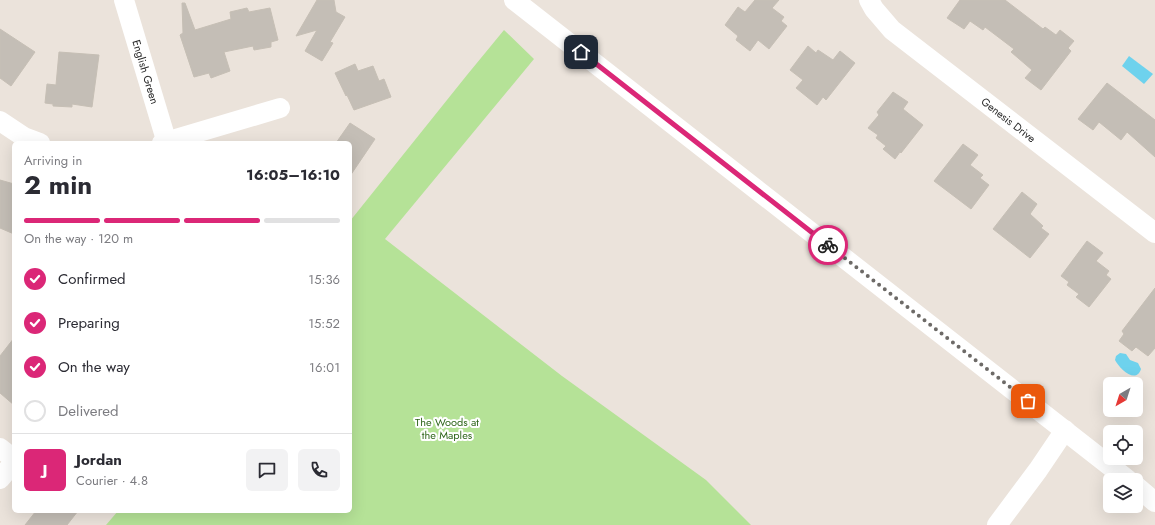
<!DOCTYPE html>
<meta charset="utf-8">
<style>
:root{--surface:#fff;--page:#f2f2f3;--text:#2b2b33;--muted:#7c7c81;--line:#e1e1e2;--accent:#db2777}
body{margin:0;font-family:Jost,sans-serif;background:var(--page);color:var(--text);height:100vh;display:flex;flex-direction:column;font-size:15px;white-space:nowrap}
*{box-sizing:border-box;margin:0}
p{font-size:13px;color:var(--muted)}
.icon{flex:none;width:22px;height:22px;fill:none;stroke:currentColor;stroke-width:2;stroke-linecap:round;stroke-linejoin:round}
.map{position:relative;flex:1;overflow:hidden}
.side{position:absolute;left:12px;top:141px;width:340px;height:372px;display:flex;flex-direction:column;background:var(--surface);border-radius:6px;box-shadow:0 4px 16px #0002}
.side>*{flex:none}
.needle{width:26px;rotate:219deg}
.fabs{position:absolute;left:1103px;top:377px;display:grid;gap:8px}
.fabs a{display:grid;place-items:center;width:40px;height:40px;border-radius:6px;background:var(--surface);box-shadow:0 4px 16px #0002;font-size:20px}
.pin{position:absolute;display:grid;place-items:center;width:34px;height:34px;color:#fff;margin:-17px;border-radius:8px;box-shadow:0 2px 6px #0006}
.courier{position:absolute;display:grid;place-items:center;width:40px;height:40px;margin:-20px;border:3px solid #db2777;border-radius:50%;background:#fff;color:#222;box-shadow:0 1px 5px #0007}
.overview em{font-style:normal;font-weight:700}
.overview div{display:flex;flex-direction:column-reverse}
.overview{display:flex;align-items:center;justify-content:space-between;height:68px;padding:0 12px}
h1{font-size:26px;font-weight:700;line-height:30px}
.bar{display:grid;grid-template-columns:repeat(4,1fr);gap:6px 4px;align-content:center;height:48px;padding:0 12px}
.bar i{height:5px;border-radius:3px;background:var(--line)}
.bar .active{background:var(--accent)}
.bar p{grid-column:span 4}
.line{display:flex;align-items:center;gap:10px;padding:0 12px;border-top:1px solid var(--line)}
.line div{flex:1}
.round{display:grid;place-items:center;flex:none;width:42px;height:42px;border-radius:6px;background:var(--page)}
ol{padding:0 12px;list-style:none}
li{display:flex;align-items:center;gap:12px;height:44px}
li p{margin-inline-start:auto}
li .icon{padding:4px;border-radius:50%;background:var(--accent);color:#fff;stroke-width:4}
li:last-child{color:var(--muted)}
li i{width:22px;height:22px;border:2px solid var(--line);border-radius:50%}
.map>svg:first-child{display:block}
.green{fill:#b5e297}
.water{fill:#6ed2ed}
.building{fill:#c4beb6;stroke:#c6bfb5}
.lines{fill:none;stroke-linecap:round;stroke-linejoin:round}
.minor{stroke:#fff;stroke-width:20}
.done{stroke:#6d6a67;stroke-width:4;stroke-dasharray:0 7.2}
.route{stroke:#db2777;stroke-width:5}
.labels{text-anchor:middle;dominant-baseline:central;stroke-width:4;stroke-linejoin:round;paint-order:stroke}
.street-label{font-size:11px;fill:#292929;stroke:#fff}
.park-label{font-size:11px;fill:#2e651a;stroke:#fff}
</style>
<div class="map">
<svg width="1155" height="525" viewBox="0 0 1155 525">
<rect width="100%" height="100%" fill="#ebe3db"/>
<polygon class="green" points="504,30 534,59 385,239 562,376 706,480 751,525 106,525 118,511 350,511 350,221 467,75"/>
<g class="water">
<polygon points="1129,56 1153,74 1144,84 1122,66"/>
<path d="M 1120,353 L 1126,354 L 1130,360 L 1138,363 L 1141,369 C 1136,385 1119,368 1115,360 L 1116,356 Z"/>
</g>
<g class="building">
<polygon points="317,0 334,0 336,12 345,17 330,42 333,43 322,61 305,51 317,30 296,36"/>
<polygon points="755,0 779,0 772,8 784,17 781,21 787,26 769,49 758,40 750,51 736,40 738,36 725,25 738,7 745,12"/>
<polygon points="960,0 1005,0 1043,29 1045,27 1056,35 1060,30 1074,41 1068,48 1071,51 1041,90 1025,78 1032,70 1011,52 1014,49 985,27 983,30 970,21 964,29 947,18"/>
<polygon points="182,3 185,3 195,30 231,19 230,12 247,8 249,12 270,8 278,40 271,42 271,47 254,50 253,46 224,52 230,71 211,78 209,73 194,77 180,35 183,33"/>
<polygon points="0,29 35,52 11,86 0,78"/>
<polygon points="808,46 816,53 818,50 833,60 840,51 855,63 826,100 823,97 817,105 796,88 803,80 790,70"/>
<polygon points="59,52 99,55 92,107 72,104 72,107 53,106 53,104 45,103 47,84 56,85"/>
<polygon points="355,64 358,71 373,66 379,81 384,79 391,97 354,110 347,95 346,96 335,73"/>
<polygon points="1107,83 1155,120 1155,157 1127,132 1121,140 1099,122 1093,130 1078,119"/>
<polygon points="893,92 908,102 903,109 923,125 901,153 900,152 895,159 883,149 886,146 876,138 878,135 868,128 879,115 877,112"/>
<polygon points="350,123 375,139 350,176 350,143 336,143"/>
<polygon points="963,144 978,155 970,165 983,175 980,178 989,185 971,209 934,181"/>
<polygon points="0,180 14,184 14,234 0,228"/>
<polygon points="1022,192 1037,204 1030,214 1043,226 1041,228 1049,234 1030,258 993,229"/>
<polygon points="1087,241 1103,253 1096,261 1109,271 1106,275 1111,279 1089,307 1076,297 1079,294 1067,285 1069,282 1061,276"/>
<polygon points="1155,288 1155,348 1148,356 1136,347 1132,351 1119,341 1124,334 1122,331"/>
<polygon points="14,338 14,405 0,393 0,356"/>
<polygon points="36,511 78,511 67,525 25,525"/>
</g>
<g class="lines">
<g class="minor">
<path id="s1" d="M 124,0 L 167,143"/>
<polyline points="514,0 1128,480"/>
<path id="s2" d="M 869,0 L 874,9 L 892,30 L 1155,233"/>
<polyline points="0,121 24,137 40,143"/>
<polyline points="162,143 280,108"/>
<polyline points="0,448 14,459"/>
<polyline points="0,479 14,462"/>
<polyline points="1136,486 1155,502"/>
<polyline points="997,525 1038,470 1065,430"/>
</g>
</g>
<g class="lines">
<polyline class="done" points="828,245 1028,401"/>
<polyline class="route" points="581,52 828,245"/>
</g>
<g class="labels">
<g class="street-label">
<text stroke="none"><textPath href="#s1" startOffset="75">English Green</textPath></text>
<text stroke="none"><textPath href="#s2" startOffset="185">Genesis Drive</textPath></text>
</g>
<g class="park-label">
<text x="447" y="422">The Woods at<tspan x="447" dy="13">the Maples</tspan></text>
</g>
</g>
</svg>
<div class="fabs">
<a><svg class="needle" viewBox="-14 -14 28 28"><path d="M0-13l5 13h-10z" fill="#e53935"/><path d="M0 13l5-13h-10z" fill="#7c7c81"/></svg></a>
<a><svg class="icon" aria-label="locate" viewBox="0 0 24 24"><circle cx="12" cy="12" r="6"/><path d="M12 2v4M12 18v4M2 12h4M18 12h4"/></svg></a>
<a><svg class="icon" aria-label="layers" viewBox="0 0 24 24"><path d="M12 4l9 5-9 5-9-5zM3 14l9 5 9-5"/></svg></a>
</div>
<div class="pin" style="left:1028px;top:401px;background:#ea580c"><svg class="icon" aria-label="bag" viewBox="0 0 24 24"><path d="M5 8h14l-1 12H6zM9 8a3 3 0 0 1 6 0"/></svg></div>
<div class="pin" style="left:581px;top:52px;background:#1f2937"><svg class="icon" aria-label="home" viewBox="0 0 24 24"><path d="M3 11l9-7 9 7M6 9v11h12V9"/></svg></div>
<div class="courier" style="left:828px;top:245px"><svg class="icon" aria-label="bike" viewBox="0 0 24 24"><circle cx="6" cy="16" r="4"/><circle cx="18" cy="16" r="4"/><path d="M6 16l4-8h5l3 8M10 8l3 8H6M13 5h3"/></svg></div>
<section class="side">
<div class="overview"><div><h1>2 min</h1><p>Arriving in</p></div><em>16:05–16:10</em></div>
<div class="bar"><i class="active"></i><i class="active"></i><i class="active"></i><i></i><p>On the way · 120 m</p></div>
<ol>
<li><svg class="icon" aria-label="check" viewBox="0 0 24 24"><path d="M5 12l5 5 9-10"/></svg>Confirmed<p>15:36</p></li>
<li><svg class="icon" aria-label="check" viewBox="0 0 24 24"><path d="M5 12l5 5 9-10"/></svg>Preparing<p>15:52</p></li>
<li><svg class="icon" aria-label="check" viewBox="0 0 24 24"><path d="M5 12l5 5 9-10"/></svg>On the way<p>16:01</p></li>
<li><i></i>Delivered</li>
</ol>
<div class="line" style="height:72px"><b class="round" style="background:var(--accent);color:#fff">J</b><div><b>Jordan</b><p>Courier · 4.8</p></div><a class="round"><svg class="icon" aria-label="chat" viewBox="0 0 24 24"><path d="M4 5h16v11H9l-5 4z"/></svg></a><a class="round"><svg class="icon" aria-label="phone" viewBox="0 0 24 24"><path d="M5 4h4l2 5-3 2q2 4 5 5l2-3 5 2v4C11 20 4 13 5 4z"/></svg></a></div>
</section>
</div>
